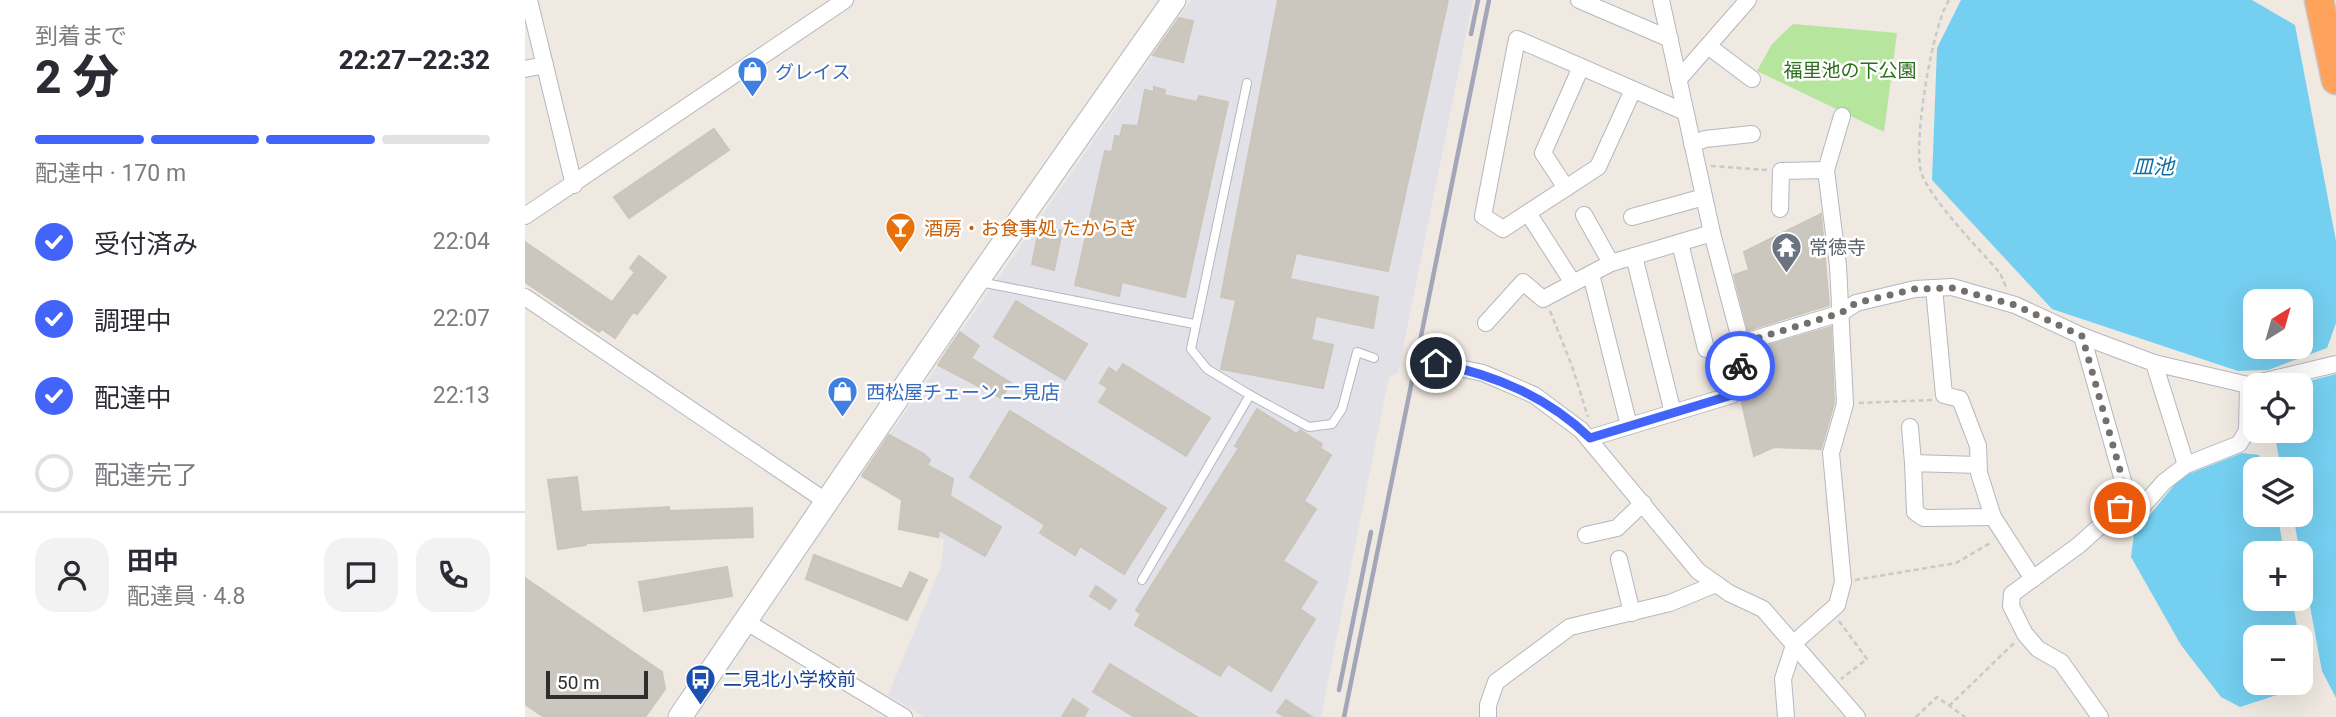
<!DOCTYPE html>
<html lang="ja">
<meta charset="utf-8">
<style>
:root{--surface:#fff;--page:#f2f2f3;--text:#2b2b33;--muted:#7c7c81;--line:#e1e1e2;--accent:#4264fb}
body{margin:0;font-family:Roboto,"Noto Sans JP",sans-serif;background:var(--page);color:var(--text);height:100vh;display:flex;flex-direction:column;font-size:26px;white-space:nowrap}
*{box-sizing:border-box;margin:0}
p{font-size:23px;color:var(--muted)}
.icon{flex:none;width:38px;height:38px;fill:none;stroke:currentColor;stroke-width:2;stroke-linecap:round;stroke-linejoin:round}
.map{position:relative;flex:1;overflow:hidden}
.panel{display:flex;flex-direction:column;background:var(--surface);width:525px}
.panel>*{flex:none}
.needle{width:46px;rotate:37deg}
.buttons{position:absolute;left:1718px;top:289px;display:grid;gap:14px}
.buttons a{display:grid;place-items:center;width:70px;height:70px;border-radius:14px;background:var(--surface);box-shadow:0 7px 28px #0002;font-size:35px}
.scale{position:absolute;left:21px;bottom:18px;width:102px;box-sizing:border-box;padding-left:7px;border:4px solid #2e2e2e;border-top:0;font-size:19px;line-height:24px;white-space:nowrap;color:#2e2e2e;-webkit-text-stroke:5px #fff;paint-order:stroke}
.pin{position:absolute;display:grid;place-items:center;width:60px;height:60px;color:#fff;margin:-30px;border:4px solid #fff;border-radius:50%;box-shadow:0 2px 7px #0007}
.courier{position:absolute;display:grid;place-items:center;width:70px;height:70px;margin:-35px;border:5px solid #4264fb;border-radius:50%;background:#fff;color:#222;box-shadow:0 2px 9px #0007}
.overview em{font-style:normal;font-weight:800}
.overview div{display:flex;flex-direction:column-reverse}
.overview{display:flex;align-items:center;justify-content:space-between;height:119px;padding:0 35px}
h1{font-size:46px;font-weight:800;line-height:52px}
.bar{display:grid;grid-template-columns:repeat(4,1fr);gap:10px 7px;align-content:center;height:84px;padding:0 35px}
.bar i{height:9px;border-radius:5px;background:var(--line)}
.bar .active{background:var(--accent)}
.bar p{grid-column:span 4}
.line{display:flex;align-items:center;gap:18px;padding:0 35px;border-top:2px solid var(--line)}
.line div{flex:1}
.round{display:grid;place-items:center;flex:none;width:74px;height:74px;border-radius:21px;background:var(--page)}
ol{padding:0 35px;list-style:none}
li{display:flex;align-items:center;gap:21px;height:77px}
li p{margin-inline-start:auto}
li .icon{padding:7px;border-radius:50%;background:var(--accent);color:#fff;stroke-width:4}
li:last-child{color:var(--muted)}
li i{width:38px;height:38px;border:4px solid var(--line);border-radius:50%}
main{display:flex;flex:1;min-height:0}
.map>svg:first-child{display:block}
.industrial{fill:#e3e1e8}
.green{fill:#b6e59e}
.water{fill:#75cff0;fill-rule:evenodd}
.building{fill:#cbc7bf;stroke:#cbc5ba;stroke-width:2}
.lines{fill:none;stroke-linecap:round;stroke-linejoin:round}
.lane-casing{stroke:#b4b7c1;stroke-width:10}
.street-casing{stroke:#b4b7c1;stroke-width:18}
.secondary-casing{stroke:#b4b7c1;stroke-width:25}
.highway-casing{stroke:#c9c9c9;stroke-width:31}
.path{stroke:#c9c9c9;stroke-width:2.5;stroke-dasharray:5 3.5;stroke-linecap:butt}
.lane{stroke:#fff;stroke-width:8}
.street{stroke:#fff;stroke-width:16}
.secondary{stroke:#fff;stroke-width:23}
.highway{stroke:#ffa35c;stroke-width:28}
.rail{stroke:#a3a6b8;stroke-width:4.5}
.done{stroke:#726f6d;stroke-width:7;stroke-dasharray:0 12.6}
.route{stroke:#4264fb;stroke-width:9}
.labels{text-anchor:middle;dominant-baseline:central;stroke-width:5;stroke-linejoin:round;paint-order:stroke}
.park-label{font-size:19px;fill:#2c6e1b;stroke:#fff}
.shop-label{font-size:19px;fill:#366cbe;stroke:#fff;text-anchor:start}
.food-label{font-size:19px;fill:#c56008;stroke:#fff;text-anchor:start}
.worship-label{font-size:19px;fill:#5b616d;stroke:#fff;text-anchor:start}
.transit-label{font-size:19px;fill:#164399;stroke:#fff;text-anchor:start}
.water-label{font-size:21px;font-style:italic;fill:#0d6fa3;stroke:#fff}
</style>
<main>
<section class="panel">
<div class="overview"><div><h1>2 分</h1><p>到着まで</p></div><em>22:27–22:32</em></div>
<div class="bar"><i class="active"></i><i class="active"></i><i class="active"></i><i></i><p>配達中 · 170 m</p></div>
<ol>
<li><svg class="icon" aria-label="check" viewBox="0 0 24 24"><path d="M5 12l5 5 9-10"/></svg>受付済み<p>22:04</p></li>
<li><svg class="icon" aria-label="check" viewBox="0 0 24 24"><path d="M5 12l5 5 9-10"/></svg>調理中<p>22:07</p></li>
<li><svg class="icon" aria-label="check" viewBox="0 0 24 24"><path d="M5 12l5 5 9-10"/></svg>配達中<p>22:13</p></li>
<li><i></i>配達完了</li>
</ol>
<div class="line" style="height:126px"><a class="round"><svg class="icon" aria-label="person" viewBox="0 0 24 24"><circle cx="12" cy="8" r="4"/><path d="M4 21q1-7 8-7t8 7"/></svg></a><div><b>田中</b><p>配達員 · 4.8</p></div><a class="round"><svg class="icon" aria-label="chat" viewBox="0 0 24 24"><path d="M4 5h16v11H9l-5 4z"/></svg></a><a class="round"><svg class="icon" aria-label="phone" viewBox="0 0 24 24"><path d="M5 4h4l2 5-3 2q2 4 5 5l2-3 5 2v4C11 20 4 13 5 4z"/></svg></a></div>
</section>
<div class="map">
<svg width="1811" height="717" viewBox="0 0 1811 717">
<rect width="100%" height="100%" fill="#efe9e1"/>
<polygon class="industrial" points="666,0 948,0 873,373 864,377 796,717 399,717 363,695 416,567 419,540 373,529 376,500 336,476"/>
<polygon class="green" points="1268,24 1372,33 1359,132 1232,71 1247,44"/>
<g class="water">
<path d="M 1436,0 L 1727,0 L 1770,25 L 1811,241 L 1811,323 L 1802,348 L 1743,370 L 1713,371 L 1527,309 L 1407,180 L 1412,48 ZM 1731,301 L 1776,301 L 1776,346 L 1731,346 Z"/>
<polygon points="1811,374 1811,698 1797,671 1768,515 1776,514 1776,469 1756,469 1749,431 1776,430 1776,385 1769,385"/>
<polygon points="1717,453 1734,455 1738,469 1731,469 1728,496 1731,514 1754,523 1759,553 1731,553 1731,598 1767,599 1774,637 1731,637 1731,682 1761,683 1763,688 1755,694 1715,707 1696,697 1656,645 1606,557 1609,534 1656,477"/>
</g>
<g class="building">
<polygon points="753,0 923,0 863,271 771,253 765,279 853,297 848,328 791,316 786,340 808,345 798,388 696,369 711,300 696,297"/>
<polygon points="654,18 668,21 658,62 628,55"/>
<polygon points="629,87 640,90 639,95 672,102 674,96 703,102 660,297 597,282 594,296 550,285 580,151 587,152 590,136 595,137 598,125 613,126 620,90 629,92"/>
<polygon points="189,129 204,150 104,218 89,197"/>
<polygon points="1296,214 1304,305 1223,330 1209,275 1224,270 1219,252"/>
<polygon points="515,226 537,231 529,270 507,264"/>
<polygon points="0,242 87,302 110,272 105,268 114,256 141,277 112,314 108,312 90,338 77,329 74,332 0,282"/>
<polygon points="491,301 562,344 540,380 469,337"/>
<polygon points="1306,327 1309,403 1296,449 1249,447 1229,456 1216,399 1231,349"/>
<polygon points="435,332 454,346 446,358 486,383 476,398 413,365"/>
<polygon points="598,364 685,418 661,456 574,402 583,388 575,383 584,368 592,373"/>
<polygon points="732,409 772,434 775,430 797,444 795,448 806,455 779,501 791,509 758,561 792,582 775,609 790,619 746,691 703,664 695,676 610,625 616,614 611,610 714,448 710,446"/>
<polygon points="485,411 641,508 599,574 555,546 550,555 515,533 520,525 445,477"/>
<polygon points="364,435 399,454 405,460 402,465 428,479 425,496 476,527 460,556 414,530 413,537 374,529 377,500 337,476"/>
<polygon points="52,477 56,512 144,507 144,511 227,508 228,537 61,543 61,545 33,549 23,480"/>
<polygon points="289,555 377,589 385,572 402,580 382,620 281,579"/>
<polygon points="202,567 207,596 119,611 114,582"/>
<polygon points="0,578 137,672 140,689 120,717 19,717 0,704"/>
<polygon points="571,586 591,600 585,609 565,596"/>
<polygon points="585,664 672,717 610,717 568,692"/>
<polygon points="548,699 563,709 559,717 537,717"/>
<polygon points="761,700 787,717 760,717 752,712"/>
</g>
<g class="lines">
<defs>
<g id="lane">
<polyline points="722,83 666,349 682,369 725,395 784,427 807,424 817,409 832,352 849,358"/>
<polyline points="455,282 669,324"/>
<polyline points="617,580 725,395"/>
</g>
<g id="street">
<polyline points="4,0 49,185"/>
<polyline points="1054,0 1145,39"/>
<polyline points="1136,0 1187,233 1216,343 1316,313 1331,303 1390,289 1427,287 1490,305 1557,336 1629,363 1723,385 1811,364"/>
<polyline points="1183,46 1227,79"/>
<polyline points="0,69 20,65"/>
<polyline points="1153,80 1223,0"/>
<polyline points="1108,90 1073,167 978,229 958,216 992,39 1160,112"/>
<polyline points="1167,144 1180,139 1227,134"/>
<polyline points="1041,188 1018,153 1056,67"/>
<polyline points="1255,209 1256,171 1301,170"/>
<polyline points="1003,213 1048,283"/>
<polyline points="1059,215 1086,263"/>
<polyline points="0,216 320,0"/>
<polyline points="1107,217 1179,197"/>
<polyline points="1155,243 1181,349"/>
<polyline points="1109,256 1148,413"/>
<polyline points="1066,274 1104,426"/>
<polyline points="1409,288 1419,395 1435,399 1453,446 1454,473 1468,517 1508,579"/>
<polyline points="0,297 302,502"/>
<polyline points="961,323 998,282 1018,299 1086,263 1187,233"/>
<polyline points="1557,336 1606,509"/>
<polyline points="911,363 958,373 1009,395 1056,430 1173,571 1204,593 1238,609 1332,717"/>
<polyline points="1629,363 1661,465"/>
<polyline points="1385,427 1388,463"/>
<polyline points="1065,438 1207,395 1223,341"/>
<polyline points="1453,465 1388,463 1390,512 1399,518 1468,517"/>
<polyline points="1061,535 1092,528 1118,503"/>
<polyline points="1094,559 1107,613"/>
<polyline points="220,621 379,717"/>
<polyline points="963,717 963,705 971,682 1045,627 1145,603 1191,584"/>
<polyline points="1261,717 1258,679 1270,642 1312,605 1318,582 1306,453 1320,404 1313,266 1301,170 1317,116"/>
<polyline points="1575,717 1536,662 1513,649 1500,634 1486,606 1487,594 1554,545 1595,508 1615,509 1639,482 1661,465 1714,444 1722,431 1723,385"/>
</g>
<polyline id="secondary" points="155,717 452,281 649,0"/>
<polyline id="highway" points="1794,0 1811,80"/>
</defs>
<use href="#lane" class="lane-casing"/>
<use href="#street" class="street-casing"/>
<use href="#secondary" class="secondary-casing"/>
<use href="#highway" class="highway-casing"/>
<g class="path">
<path d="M 1424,0 C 1407,26 1388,142 1396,172 C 1404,198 1455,250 1475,273 L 1481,287"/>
<polyline points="1186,166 1242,170"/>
<polyline points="1025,311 1047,366 1063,417"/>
<polyline points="1334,403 1408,400"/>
<polyline points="1330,580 1431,563 1467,542"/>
<polyline points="1314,621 1342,659 1316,679"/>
<polyline points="1424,706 1489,643"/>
<polyline points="1391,717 1412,697 1440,717"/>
</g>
<use href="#lane" class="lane"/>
<use href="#street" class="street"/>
<use href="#secondary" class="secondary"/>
<use href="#highway" class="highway"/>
<g class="rail">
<polyline points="946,34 953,0"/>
<polyline points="814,690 846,532"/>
<polyline points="819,717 964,0"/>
</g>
</g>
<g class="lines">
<polyline class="done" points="1215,366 1223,341 1316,313 1331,303 1390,289 1427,288 1490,305 1557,336 1606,509 1595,508"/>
<path class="route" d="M 911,363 C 970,375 1021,396 1065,438 L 1207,395 L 1215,366"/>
</g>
<defs>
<symbol id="shop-pin" viewBox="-11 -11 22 30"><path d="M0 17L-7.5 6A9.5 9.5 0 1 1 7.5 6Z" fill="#3f7fe0" stroke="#fff"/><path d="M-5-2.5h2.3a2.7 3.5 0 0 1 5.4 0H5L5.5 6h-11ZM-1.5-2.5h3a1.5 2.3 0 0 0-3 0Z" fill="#fff"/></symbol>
<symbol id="bar-pin" viewBox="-11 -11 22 30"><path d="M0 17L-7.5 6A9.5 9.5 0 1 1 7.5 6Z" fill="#e8710a" stroke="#fff"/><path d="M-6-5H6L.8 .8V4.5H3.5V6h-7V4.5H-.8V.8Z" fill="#fff"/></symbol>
<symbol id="temple-pin" viewBox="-11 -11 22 30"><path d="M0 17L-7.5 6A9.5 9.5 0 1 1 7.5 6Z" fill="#6b7280" stroke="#fff"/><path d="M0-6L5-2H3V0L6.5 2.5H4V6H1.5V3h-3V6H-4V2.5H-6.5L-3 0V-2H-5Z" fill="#fff"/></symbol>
<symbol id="bus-pin" viewBox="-11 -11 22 30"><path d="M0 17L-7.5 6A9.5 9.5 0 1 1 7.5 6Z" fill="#1a4fb4" stroke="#fff"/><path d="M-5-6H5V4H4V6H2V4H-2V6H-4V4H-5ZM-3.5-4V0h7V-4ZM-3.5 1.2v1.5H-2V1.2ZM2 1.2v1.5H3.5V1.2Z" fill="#fff"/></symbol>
</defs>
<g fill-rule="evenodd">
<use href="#shop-pin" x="210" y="54" width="35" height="47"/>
<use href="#bar-pin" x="358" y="210" width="35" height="47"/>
<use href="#temple-pin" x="1244" y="230" width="35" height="47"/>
<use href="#shop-pin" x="300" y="374" width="35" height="47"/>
<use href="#bus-pin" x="158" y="662" width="35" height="47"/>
</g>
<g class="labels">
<g class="park-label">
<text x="1325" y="70">福里池の下公園</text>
</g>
<g class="shop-label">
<text x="250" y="72">グレイス</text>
<text x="341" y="392">西松屋チェーン 二見店</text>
</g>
<g class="food-label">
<text x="399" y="228">酒房・お食事処 たからぎ</text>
</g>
<g class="worship-label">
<text x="1284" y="247">常徳寺</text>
</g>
<g class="transit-label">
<text x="198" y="679">二見北小学校前</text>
</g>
<g class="water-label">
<text x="1628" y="167">皿池</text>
</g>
</g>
</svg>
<div class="buttons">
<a><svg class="needle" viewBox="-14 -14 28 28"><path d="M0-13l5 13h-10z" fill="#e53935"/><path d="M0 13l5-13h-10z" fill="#7c7c81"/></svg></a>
<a><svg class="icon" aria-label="locate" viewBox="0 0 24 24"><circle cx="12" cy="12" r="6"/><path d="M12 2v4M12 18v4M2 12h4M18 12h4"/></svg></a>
<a><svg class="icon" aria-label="layers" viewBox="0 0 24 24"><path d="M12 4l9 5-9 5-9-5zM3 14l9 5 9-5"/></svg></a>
<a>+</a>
<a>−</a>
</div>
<div class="scale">50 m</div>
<div class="pin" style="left:1595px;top:508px;background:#ea580c"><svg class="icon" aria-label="bag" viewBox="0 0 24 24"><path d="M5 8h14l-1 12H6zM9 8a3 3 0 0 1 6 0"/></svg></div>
<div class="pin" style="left:911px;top:363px;background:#1f2937"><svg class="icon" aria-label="home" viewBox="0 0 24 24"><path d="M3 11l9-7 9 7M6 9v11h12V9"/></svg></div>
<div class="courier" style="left:1215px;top:366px"><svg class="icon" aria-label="bike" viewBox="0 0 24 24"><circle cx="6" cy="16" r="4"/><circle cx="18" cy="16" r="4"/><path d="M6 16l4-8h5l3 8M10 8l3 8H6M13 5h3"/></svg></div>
</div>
</main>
